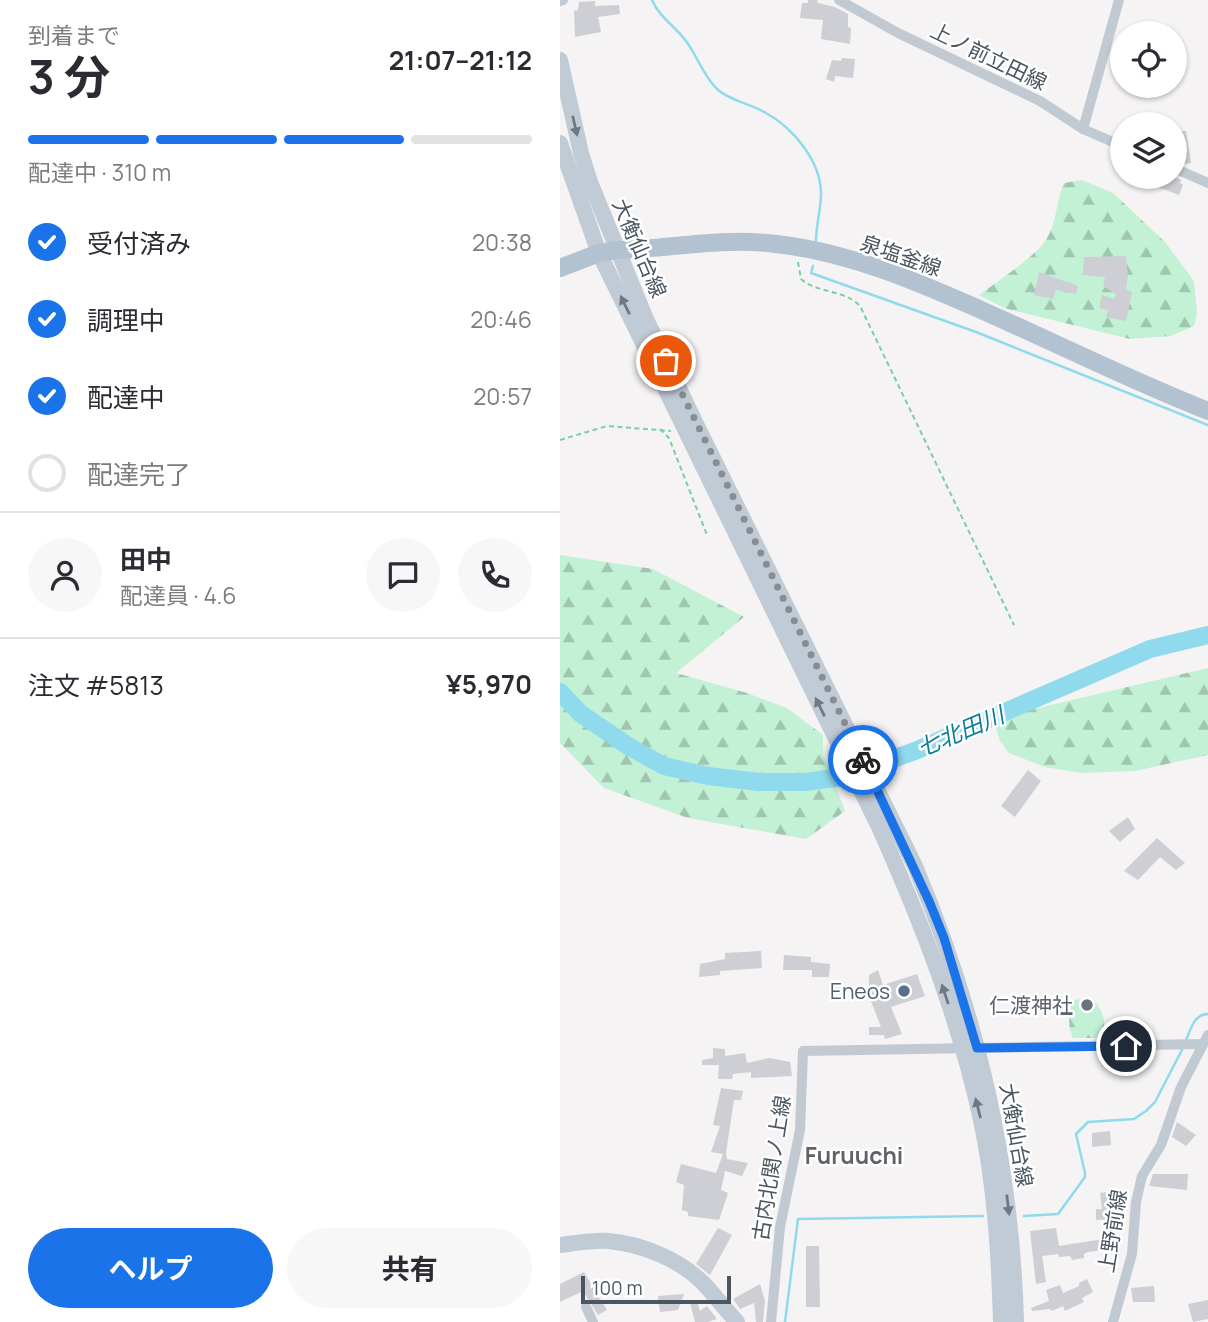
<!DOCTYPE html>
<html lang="ja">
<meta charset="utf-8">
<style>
:root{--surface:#fff;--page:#f7f7f7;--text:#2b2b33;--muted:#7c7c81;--line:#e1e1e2;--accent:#1a73e8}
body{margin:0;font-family:Manrope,"Noto Sans JP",sans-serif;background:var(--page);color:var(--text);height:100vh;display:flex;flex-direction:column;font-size:26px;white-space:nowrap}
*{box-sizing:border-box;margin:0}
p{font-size:23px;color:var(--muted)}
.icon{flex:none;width:38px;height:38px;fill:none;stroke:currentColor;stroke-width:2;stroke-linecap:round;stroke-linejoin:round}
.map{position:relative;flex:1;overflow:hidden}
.panel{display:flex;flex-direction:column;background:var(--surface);width:560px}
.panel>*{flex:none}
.controls{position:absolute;left:550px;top:21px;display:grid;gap:14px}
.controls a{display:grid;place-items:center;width:77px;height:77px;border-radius:50%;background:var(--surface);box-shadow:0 2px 5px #0004;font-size:35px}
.scale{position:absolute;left:21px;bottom:18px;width:150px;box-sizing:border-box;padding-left:7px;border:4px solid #4a5661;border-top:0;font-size:19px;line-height:24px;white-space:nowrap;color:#4a5661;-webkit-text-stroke:5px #fff;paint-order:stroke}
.pin{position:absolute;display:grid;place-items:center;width:60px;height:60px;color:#fff;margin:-30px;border:4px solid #fff;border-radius:50%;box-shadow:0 2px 7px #0007}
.courier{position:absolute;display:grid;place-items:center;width:70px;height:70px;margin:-35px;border:5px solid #1a73e8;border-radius:50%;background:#fff;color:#222;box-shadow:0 2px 9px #0007}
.headline em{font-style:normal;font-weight:700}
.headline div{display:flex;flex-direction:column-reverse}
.headline{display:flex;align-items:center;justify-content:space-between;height:119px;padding:0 28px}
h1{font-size:46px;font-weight:700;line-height:52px}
.bar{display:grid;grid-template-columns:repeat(4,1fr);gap:10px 7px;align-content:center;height:84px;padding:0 28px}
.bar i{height:9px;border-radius:5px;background:var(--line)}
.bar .selected{background:var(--accent)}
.bar p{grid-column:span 4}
.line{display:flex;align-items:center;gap:18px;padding:0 28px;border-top:2px solid var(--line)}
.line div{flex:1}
.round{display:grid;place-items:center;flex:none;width:74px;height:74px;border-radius:37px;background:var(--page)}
ol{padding:0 28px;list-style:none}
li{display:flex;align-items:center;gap:21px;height:77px}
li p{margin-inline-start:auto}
li .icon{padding:7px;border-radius:50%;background:var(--accent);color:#fff;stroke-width:4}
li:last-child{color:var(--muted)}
li i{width:38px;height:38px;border:4px solid var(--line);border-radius:50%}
.button{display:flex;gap:14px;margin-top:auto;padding:14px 28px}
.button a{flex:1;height:80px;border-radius:42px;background:var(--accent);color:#fff;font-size:28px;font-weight:700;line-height:80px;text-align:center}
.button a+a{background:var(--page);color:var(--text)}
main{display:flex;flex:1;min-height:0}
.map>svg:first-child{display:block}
.forest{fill:url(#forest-firs)}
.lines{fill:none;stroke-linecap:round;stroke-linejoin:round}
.stream{stroke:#90daee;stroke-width:2.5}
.river{stroke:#90daee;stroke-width:18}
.building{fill:#cdcfd5}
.path{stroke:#7ad0a6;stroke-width:2;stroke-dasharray:5 3.5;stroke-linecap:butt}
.street{stroke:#c1cad2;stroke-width:10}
.secondary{stroke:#c1cbd6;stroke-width:16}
.primary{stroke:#b3c2d1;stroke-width:18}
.oneway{fill:#6e7984}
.done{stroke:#868d94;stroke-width:7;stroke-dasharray:0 12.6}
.route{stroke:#1a73e8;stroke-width:9}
.service-dot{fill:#5c6f8a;stroke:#fff;stroke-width:2.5}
.worship-dot{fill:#6b7280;stroke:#fff;stroke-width:2.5}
.labels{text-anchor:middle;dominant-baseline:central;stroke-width:5;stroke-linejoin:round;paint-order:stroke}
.street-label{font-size:21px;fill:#4a5661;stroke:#fff}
.service-label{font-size:21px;fill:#4e5e75;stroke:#fff;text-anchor:end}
.worship-label{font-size:21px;fill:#5b616d;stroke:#fff;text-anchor:end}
.water-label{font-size:23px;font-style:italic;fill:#0c7c9b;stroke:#fff}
.neighbourhood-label{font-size:23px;font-weight:bold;fill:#5f6368;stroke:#fff}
</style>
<main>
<section class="panel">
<div class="headline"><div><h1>3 分</h1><p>到着まで</p></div><em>21:07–21:12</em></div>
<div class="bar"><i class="selected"></i><i class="selected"></i><i class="selected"></i><i></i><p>配達中 · 310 m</p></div>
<ol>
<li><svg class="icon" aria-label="check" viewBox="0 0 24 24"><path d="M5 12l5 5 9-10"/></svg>受付済み<p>20:38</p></li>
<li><svg class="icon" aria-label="check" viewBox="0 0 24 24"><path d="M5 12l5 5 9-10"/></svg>調理中<p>20:46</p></li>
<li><svg class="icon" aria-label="check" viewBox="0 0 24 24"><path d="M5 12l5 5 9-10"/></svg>配達中<p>20:57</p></li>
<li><i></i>配達完了</li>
</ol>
<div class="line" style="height:126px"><a class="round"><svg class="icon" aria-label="person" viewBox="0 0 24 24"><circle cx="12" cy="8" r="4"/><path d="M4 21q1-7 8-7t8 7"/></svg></a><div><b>田中</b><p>配達員 · 4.6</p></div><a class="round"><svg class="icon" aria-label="chat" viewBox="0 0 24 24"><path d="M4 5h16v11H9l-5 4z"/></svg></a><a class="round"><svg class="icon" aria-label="phone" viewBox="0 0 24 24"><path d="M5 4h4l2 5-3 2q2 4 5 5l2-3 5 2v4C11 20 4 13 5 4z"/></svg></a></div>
<div class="line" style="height:91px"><div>注文 #5813</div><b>¥5,970</b></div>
<div class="button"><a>ヘルプ</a><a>共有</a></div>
</section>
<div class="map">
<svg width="648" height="1322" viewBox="0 0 648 1322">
<defs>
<pattern id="forest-firs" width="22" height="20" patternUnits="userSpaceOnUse" patternTransform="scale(1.75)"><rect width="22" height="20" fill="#c3f1d5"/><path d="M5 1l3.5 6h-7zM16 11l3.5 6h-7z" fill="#a0c6b0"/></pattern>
</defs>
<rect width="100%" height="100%" fill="#f5f3f3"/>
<g class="forest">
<path d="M 522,180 L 553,193 L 605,242 L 634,281 L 637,313 L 634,326 L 611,336 L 570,339 L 444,308 L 419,295 C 435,283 477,255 486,240 C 497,223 496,201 504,183 Z"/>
<polygon points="0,555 93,569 184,617 116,673 187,693 227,708 263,735 263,754 285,811 246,839 128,818 44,788 0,743"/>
<polygon points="648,668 648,755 575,771 521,773 485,767 449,753 440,741 434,722 436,718"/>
<path d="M 532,998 C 542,1009 545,1017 544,1032 L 535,1038 L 513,1038 C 507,1025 509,1014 513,1000 Z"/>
</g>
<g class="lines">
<g class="stream">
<path d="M 92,0 C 99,17 115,26 126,41 C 138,57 143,76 158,90 C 171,101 191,104 206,113 C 233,128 261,161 261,194 C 261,209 256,225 256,241"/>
<polyline points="253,266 251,273 416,332 648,425"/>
<path d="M 626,1040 C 631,1029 634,1014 648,1014"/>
<polyline points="464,1216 498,1214 525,1177 525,1173 516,1134 528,1122 574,1119 586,1111 595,1102 624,1046"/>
<polyline points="225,1322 238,1219 423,1216"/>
</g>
<polyline class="river" points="0,692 21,714 68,746 104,766 148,776 199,782 245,782 282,777 355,751 590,649 648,635"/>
</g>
<g class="building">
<polygon points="248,0 257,0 258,3 275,7 288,14 288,27 291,28 290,44 261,39 263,20 240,18 242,3 248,3"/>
<polygon points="35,1 35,6 59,5 60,14 38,17 41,32 15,37 14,11 18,10 19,2"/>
<polygon points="282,58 295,59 293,78 275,76 274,82 266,79 272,60 281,61"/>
<polygon points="614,131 626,131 631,163 625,164 617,161"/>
<polygon points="614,177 621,180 620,183 623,185 619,195 574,178"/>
<polygon points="566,256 568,276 566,290 572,292 566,321 546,317 548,310 539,308 542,295 554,299 556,294 543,286 545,277 523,275 524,257"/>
<polygon points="479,272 518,286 516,294 496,290 493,299 474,295"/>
<polygon points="468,770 481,781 455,817 441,806"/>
<polygon points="568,817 575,829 560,842 549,831"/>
<polygon points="597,838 625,863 616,870 600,857 578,880 564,871"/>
<polygon points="201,951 202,968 160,971 160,975 139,977 140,964 165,959 165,953"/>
<polygon points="224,955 251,957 251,962 270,964 269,977 252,977 252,970 223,970"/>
<polygon points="318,970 323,985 357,974 365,996 331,1007 342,1034 325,1039 324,1035 309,1035 309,1027 321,1027 309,996 309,975"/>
<polygon points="153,1048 165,1049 165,1056 185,1053 187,1063 209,1058 230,1062 232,1076 191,1078 191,1072 173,1074 172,1079 158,1079 159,1065 142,1065 142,1060 153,1058"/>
<polygon points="161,1088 183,1091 181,1100 174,1100 166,1153 167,1159 188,1163 182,1176 165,1171 161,1190 168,1193 159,1220 128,1216 128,1212 122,1210 124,1185 116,1182 121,1164 156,1173 163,1154 151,1152 160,1126 153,1125"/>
<polygon points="617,1122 636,1135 626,1146 612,1137"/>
<polygon points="550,1131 551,1145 532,1147 532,1133"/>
<polygon points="593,1174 628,1174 627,1190 589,1186"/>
<polygon points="547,1192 549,1208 554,1208 555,1219 536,1220 536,1209 542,1209 540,1193"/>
<polygon points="158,1228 172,1235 150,1275 136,1264"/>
<polygon points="496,1228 499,1246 550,1238 550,1249 528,1252 524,1254 524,1258 512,1260 510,1256 499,1257 498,1254 482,1256 486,1282 476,1284 470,1231"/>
<polygon points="246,1246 259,1246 260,1307 246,1307"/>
<polygon points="24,1272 47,1310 38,1315 23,1291 0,1302 0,1284"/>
<polygon points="527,1279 533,1292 522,1298 524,1302 505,1311 503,1306 492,1311 490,1309 472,1311 471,1308 489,1301 486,1290 500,1285 503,1293 519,1286 519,1283"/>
<polygon points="200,1284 205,1301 203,1322 196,1322 194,1303 180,1309 173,1299"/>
<polygon points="594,1286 595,1302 573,1302 571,1288"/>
<polygon points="124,1294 118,1310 100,1312 98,1296"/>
<polygon points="648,1300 648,1319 633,1322 628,1304"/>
<polygon points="137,1301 140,1311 147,1306 157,1319 148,1322 135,1322 130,1303"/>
</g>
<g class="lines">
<g class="path">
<path d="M 238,262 L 241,279 C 258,294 284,289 300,306 L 454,625"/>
<polyline points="100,429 109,438 147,535"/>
<polyline points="0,440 47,426 111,431"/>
</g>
<g class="street">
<polyline points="279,0 338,33 480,101 523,129 562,146"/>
<polyline points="0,1 3,0"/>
<polyline points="523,129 559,0"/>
<polyline points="614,168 648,183"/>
<polyline points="26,1307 33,1322"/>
<polyline points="211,1322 220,1227 240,1130 243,1051 643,1044"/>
<polyline points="553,1322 572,1254 576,1202 582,1176 601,1145 621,1087 648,1035"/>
</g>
<g class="secondary">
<path d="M 0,60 L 21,153 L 30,182 L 86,319 L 136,424 L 355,866 C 416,1011 452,1164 456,1322"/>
<path d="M 0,143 L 39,253 L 319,827 C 361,921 399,1018 421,1120 C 435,1185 439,1255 441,1322"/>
<path d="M 0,1245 C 16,1243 32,1240 48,1241 C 83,1244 121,1260 145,1285 C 156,1297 166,1310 177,1322"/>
</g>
<path class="primary" d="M 0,268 L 39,253 L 58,250 C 107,249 158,238 207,243 C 288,250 365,285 439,318 C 508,349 577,383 648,411"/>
</g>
<defs><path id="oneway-solid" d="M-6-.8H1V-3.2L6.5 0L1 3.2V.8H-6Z" transform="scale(1.75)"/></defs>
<g class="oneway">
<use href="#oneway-solid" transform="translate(15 126) rotate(77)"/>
<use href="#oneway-solid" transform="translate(65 305) rotate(-116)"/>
<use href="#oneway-solid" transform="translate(260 707) rotate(-116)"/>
<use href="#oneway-solid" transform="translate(385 994) rotate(-108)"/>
<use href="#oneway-solid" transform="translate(418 1108) rotate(-104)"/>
<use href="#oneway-solid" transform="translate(448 1205) rotate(83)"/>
</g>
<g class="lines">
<polyline class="done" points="106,361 303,760"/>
<polyline class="route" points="303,760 369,901 384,938 417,1048 566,1046"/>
</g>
<circle class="service-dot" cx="344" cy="991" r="7"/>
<circle class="worship-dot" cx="527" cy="1005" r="7"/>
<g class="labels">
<g class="street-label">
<text transform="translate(429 56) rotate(26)">上ノ前立田線</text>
<text transform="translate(80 248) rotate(67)">大衡仙台線</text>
<text transform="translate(341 255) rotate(19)">泉塩釜線</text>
<text transform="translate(457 1135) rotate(80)">大衡仙台線</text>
<text transform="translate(211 1168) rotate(-81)">古内北関ノ上線</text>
<text transform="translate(552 1231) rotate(-81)">上野前線</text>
</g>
<g class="service-label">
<text x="330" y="991">Eneos</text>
</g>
<g class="worship-label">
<text x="513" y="1005">仁渡神社</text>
</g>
<g class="water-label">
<text transform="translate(400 731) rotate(-23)">七北田川</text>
</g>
<g class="neighbourhood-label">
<text x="294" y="1155">Furuuchi</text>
</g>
</g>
</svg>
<div class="controls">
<a><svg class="icon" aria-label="locate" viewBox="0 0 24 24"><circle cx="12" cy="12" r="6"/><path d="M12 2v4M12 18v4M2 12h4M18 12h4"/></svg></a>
<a><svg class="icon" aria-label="layers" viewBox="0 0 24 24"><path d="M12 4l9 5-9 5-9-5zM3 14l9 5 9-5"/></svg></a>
</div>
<div class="scale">100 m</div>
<div class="pin" style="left:106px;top:361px;background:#ea580c"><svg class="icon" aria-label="bag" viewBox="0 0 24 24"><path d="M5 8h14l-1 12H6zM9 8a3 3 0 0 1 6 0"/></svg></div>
<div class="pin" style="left:566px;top:1046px;background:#1f2937"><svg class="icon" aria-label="home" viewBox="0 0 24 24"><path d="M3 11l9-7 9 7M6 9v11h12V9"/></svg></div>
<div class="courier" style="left:303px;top:760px"><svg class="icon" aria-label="bike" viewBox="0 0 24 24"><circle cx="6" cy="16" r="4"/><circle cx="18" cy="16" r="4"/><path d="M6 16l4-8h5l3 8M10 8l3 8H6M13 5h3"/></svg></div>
</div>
</main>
